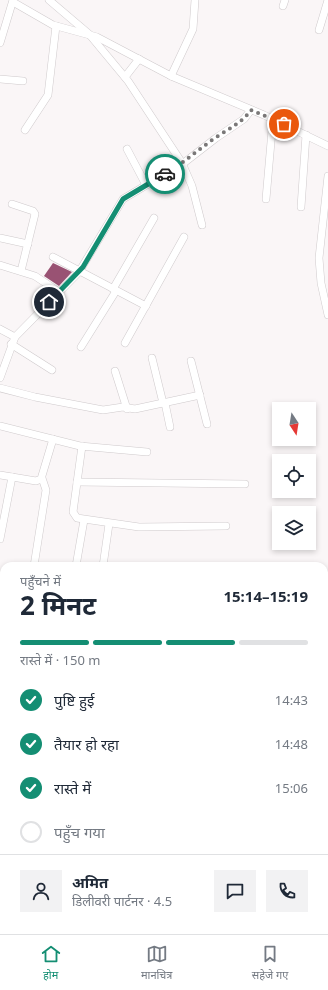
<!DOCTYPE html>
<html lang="hi">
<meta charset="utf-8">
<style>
:root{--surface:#fff;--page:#f2f2f3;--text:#1f2937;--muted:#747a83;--line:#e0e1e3;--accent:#148e73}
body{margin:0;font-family:"Noto Sans","Noto Sans Devanagari",sans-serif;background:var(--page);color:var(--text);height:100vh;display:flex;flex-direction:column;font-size:15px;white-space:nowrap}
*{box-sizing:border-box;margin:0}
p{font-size:13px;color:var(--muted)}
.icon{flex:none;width:22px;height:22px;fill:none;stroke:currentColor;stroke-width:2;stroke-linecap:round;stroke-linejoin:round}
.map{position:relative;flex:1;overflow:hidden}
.side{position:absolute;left:0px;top:562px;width:328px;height:372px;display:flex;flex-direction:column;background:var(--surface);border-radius:12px 12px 0 0;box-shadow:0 2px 6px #0003}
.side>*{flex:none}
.needle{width:26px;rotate:168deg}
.buttons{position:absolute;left:272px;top:402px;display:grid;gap:8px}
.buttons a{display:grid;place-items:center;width:44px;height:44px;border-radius:0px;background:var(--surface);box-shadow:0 2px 6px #0003;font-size:20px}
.pin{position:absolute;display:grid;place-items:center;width:34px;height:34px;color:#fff;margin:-17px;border:2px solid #fff;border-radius:50%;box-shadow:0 1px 4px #0007}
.courier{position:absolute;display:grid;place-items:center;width:40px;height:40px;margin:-20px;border:3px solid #148e73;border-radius:50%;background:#fff;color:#222;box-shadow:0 1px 5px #0007}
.summary em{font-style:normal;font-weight:700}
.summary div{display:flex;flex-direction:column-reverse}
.summary{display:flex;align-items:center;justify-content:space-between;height:68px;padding:0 20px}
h1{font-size:26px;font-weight:700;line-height:30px}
.bar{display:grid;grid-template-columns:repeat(4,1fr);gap:6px 4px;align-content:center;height:48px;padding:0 20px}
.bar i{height:5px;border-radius:3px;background:var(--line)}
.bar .selected{background:var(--accent)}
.bar p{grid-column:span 4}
.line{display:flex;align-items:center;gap:10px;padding:0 20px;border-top:1px solid var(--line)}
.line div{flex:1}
.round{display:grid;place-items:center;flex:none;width:42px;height:42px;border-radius:0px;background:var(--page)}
ol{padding:0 20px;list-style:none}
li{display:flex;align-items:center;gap:12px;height:44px}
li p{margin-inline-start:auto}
li .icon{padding:4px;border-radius:50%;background:var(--accent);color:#fff;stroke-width:4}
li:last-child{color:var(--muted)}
li i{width:22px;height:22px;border:2px solid var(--line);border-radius:50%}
.tabs{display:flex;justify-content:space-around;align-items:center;height:56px;border-top:1px solid var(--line);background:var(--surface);font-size:11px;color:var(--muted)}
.tabs a{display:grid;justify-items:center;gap:2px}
.tabs .selected{color:var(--accent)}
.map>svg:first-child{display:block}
.water{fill:#c87d9e}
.building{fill:#995273}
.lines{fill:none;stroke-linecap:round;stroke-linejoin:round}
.street-casing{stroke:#cfcacc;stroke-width:8}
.street{stroke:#fff;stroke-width:7}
.done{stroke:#7a7878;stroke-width:4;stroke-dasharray:0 7.2}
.route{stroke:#148e73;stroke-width:5}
</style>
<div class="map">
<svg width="328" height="934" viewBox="0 0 328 934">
<rect width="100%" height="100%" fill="#faf6f7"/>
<polygon class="water" points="328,865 328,934 292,934 288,930 324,930 324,872"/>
<polygon class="building" points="53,263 72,272 59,286 44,276"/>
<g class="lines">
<defs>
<g id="street">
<polyline points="49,0 89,34 128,81 182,163 192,186 202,225"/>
<polyline points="13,2 53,25 97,37 171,76 264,115 328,146"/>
<polyline points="283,6 285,0"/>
<polyline points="319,30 328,0"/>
<polyline points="0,43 13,0"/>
<polyline points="171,76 193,29 195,0"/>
<polyline points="125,77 139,59"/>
<polyline points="0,79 23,81"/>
<polyline points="25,130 48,95 56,26"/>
<polyline points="127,149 146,185"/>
<polyline points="328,176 319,258 321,283 328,315"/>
<polyline points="266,199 273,119"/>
<polyline points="12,204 33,211 35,214 21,271"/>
<polyline points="301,207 306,135"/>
<polyline points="0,238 28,244"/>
<polyline points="53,257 146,306"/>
<polyline points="0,265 35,276 59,292"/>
<polyline points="113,289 154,218"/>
<polyline points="0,329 15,337"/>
<polyline points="125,343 184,237"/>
<polyline points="11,344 52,370"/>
<polyline points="81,347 116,291"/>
<polyline points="152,358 163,403"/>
<polyline points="191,361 207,424"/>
<polyline points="115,371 127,409"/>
<polyline points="0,378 15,337 79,272 123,199 185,162 216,138 244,119 251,110"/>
<polyline points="0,388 35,397 103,410 123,407 135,409 200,395"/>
<polyline points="165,403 170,427"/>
<polyline points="0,426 80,446 147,452"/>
<polyline points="82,446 73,512 77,518 139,527 226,526"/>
<polyline points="0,475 36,481 41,479 53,439"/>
<polyline points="77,482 245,484"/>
<polyline points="0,539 12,477"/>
<polyline points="34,566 46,490 42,478"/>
<polyline points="76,566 84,520"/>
<polyline points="103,566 109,524"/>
<polyline points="0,659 4,659"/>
<polyline points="0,761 4,761"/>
<polyline points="0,833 4,832"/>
<polyline points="0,885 4,884"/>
<polyline points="0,931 4,930"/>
<polyline points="31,934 31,930"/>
<polyline points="67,934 68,930"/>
</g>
</defs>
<use href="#street" class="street-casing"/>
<use href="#street" class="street"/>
</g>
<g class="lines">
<path class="done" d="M 165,174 C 183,163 198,150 215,138 C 228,129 242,123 251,110 L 284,124"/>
<polyline class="route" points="49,302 83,267 123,199 165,174"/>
</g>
</svg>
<div class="buttons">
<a><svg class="needle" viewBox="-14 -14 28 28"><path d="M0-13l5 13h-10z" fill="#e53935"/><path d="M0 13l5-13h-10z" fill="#747a83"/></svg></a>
<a><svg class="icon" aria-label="locate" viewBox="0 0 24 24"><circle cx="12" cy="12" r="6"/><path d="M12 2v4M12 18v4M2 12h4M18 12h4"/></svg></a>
<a><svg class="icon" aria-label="layers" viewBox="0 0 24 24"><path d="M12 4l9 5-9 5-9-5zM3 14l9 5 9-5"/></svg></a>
</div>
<div class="pin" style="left:284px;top:124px;background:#ea580c"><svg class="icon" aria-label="bag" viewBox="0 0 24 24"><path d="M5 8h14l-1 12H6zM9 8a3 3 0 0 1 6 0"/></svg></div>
<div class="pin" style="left:49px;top:302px;background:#1f2937"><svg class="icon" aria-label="home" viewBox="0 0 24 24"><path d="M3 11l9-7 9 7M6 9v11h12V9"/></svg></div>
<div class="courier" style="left:165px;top:174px"><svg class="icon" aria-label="car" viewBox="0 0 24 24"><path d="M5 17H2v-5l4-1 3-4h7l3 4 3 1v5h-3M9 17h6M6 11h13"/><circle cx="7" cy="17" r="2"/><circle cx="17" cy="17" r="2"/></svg></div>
<section class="side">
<div class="summary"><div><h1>2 मिनट</h1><p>पहुँचने में</p></div><em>15:14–15:19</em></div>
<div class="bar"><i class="selected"></i><i class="selected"></i><i class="selected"></i><i></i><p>रास्ते में · 150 m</p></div>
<ol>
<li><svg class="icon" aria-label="check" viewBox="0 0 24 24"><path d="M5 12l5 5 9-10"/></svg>पुष्टि हुई<p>14:43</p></li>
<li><svg class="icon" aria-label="check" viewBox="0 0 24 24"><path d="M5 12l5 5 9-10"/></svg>तैयार हो रहा<p>14:48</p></li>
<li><svg class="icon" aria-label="check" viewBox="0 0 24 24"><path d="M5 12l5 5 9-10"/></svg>रास्ते में<p>15:06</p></li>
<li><i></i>पहुँच गया</li>
</ol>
<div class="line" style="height:72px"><a class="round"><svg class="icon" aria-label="person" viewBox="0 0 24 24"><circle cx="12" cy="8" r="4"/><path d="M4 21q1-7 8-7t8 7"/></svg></a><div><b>अमित</b><p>डिलीवरी पार्टनर · 4.5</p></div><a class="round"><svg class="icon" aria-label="chat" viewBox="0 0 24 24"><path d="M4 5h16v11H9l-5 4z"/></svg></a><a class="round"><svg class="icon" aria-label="phone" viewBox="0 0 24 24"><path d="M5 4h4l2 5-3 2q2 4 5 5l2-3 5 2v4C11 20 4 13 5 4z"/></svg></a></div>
</section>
</div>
<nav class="tabs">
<a class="selected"><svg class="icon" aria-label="home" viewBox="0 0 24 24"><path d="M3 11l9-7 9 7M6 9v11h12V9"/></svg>होम</a>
<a><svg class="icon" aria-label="map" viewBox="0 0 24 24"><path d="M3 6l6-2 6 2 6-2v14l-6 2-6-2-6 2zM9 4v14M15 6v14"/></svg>मानचित्र</a>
<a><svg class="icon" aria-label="saved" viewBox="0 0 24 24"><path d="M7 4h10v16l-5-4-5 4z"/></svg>सहेजे गए</a>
</nav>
